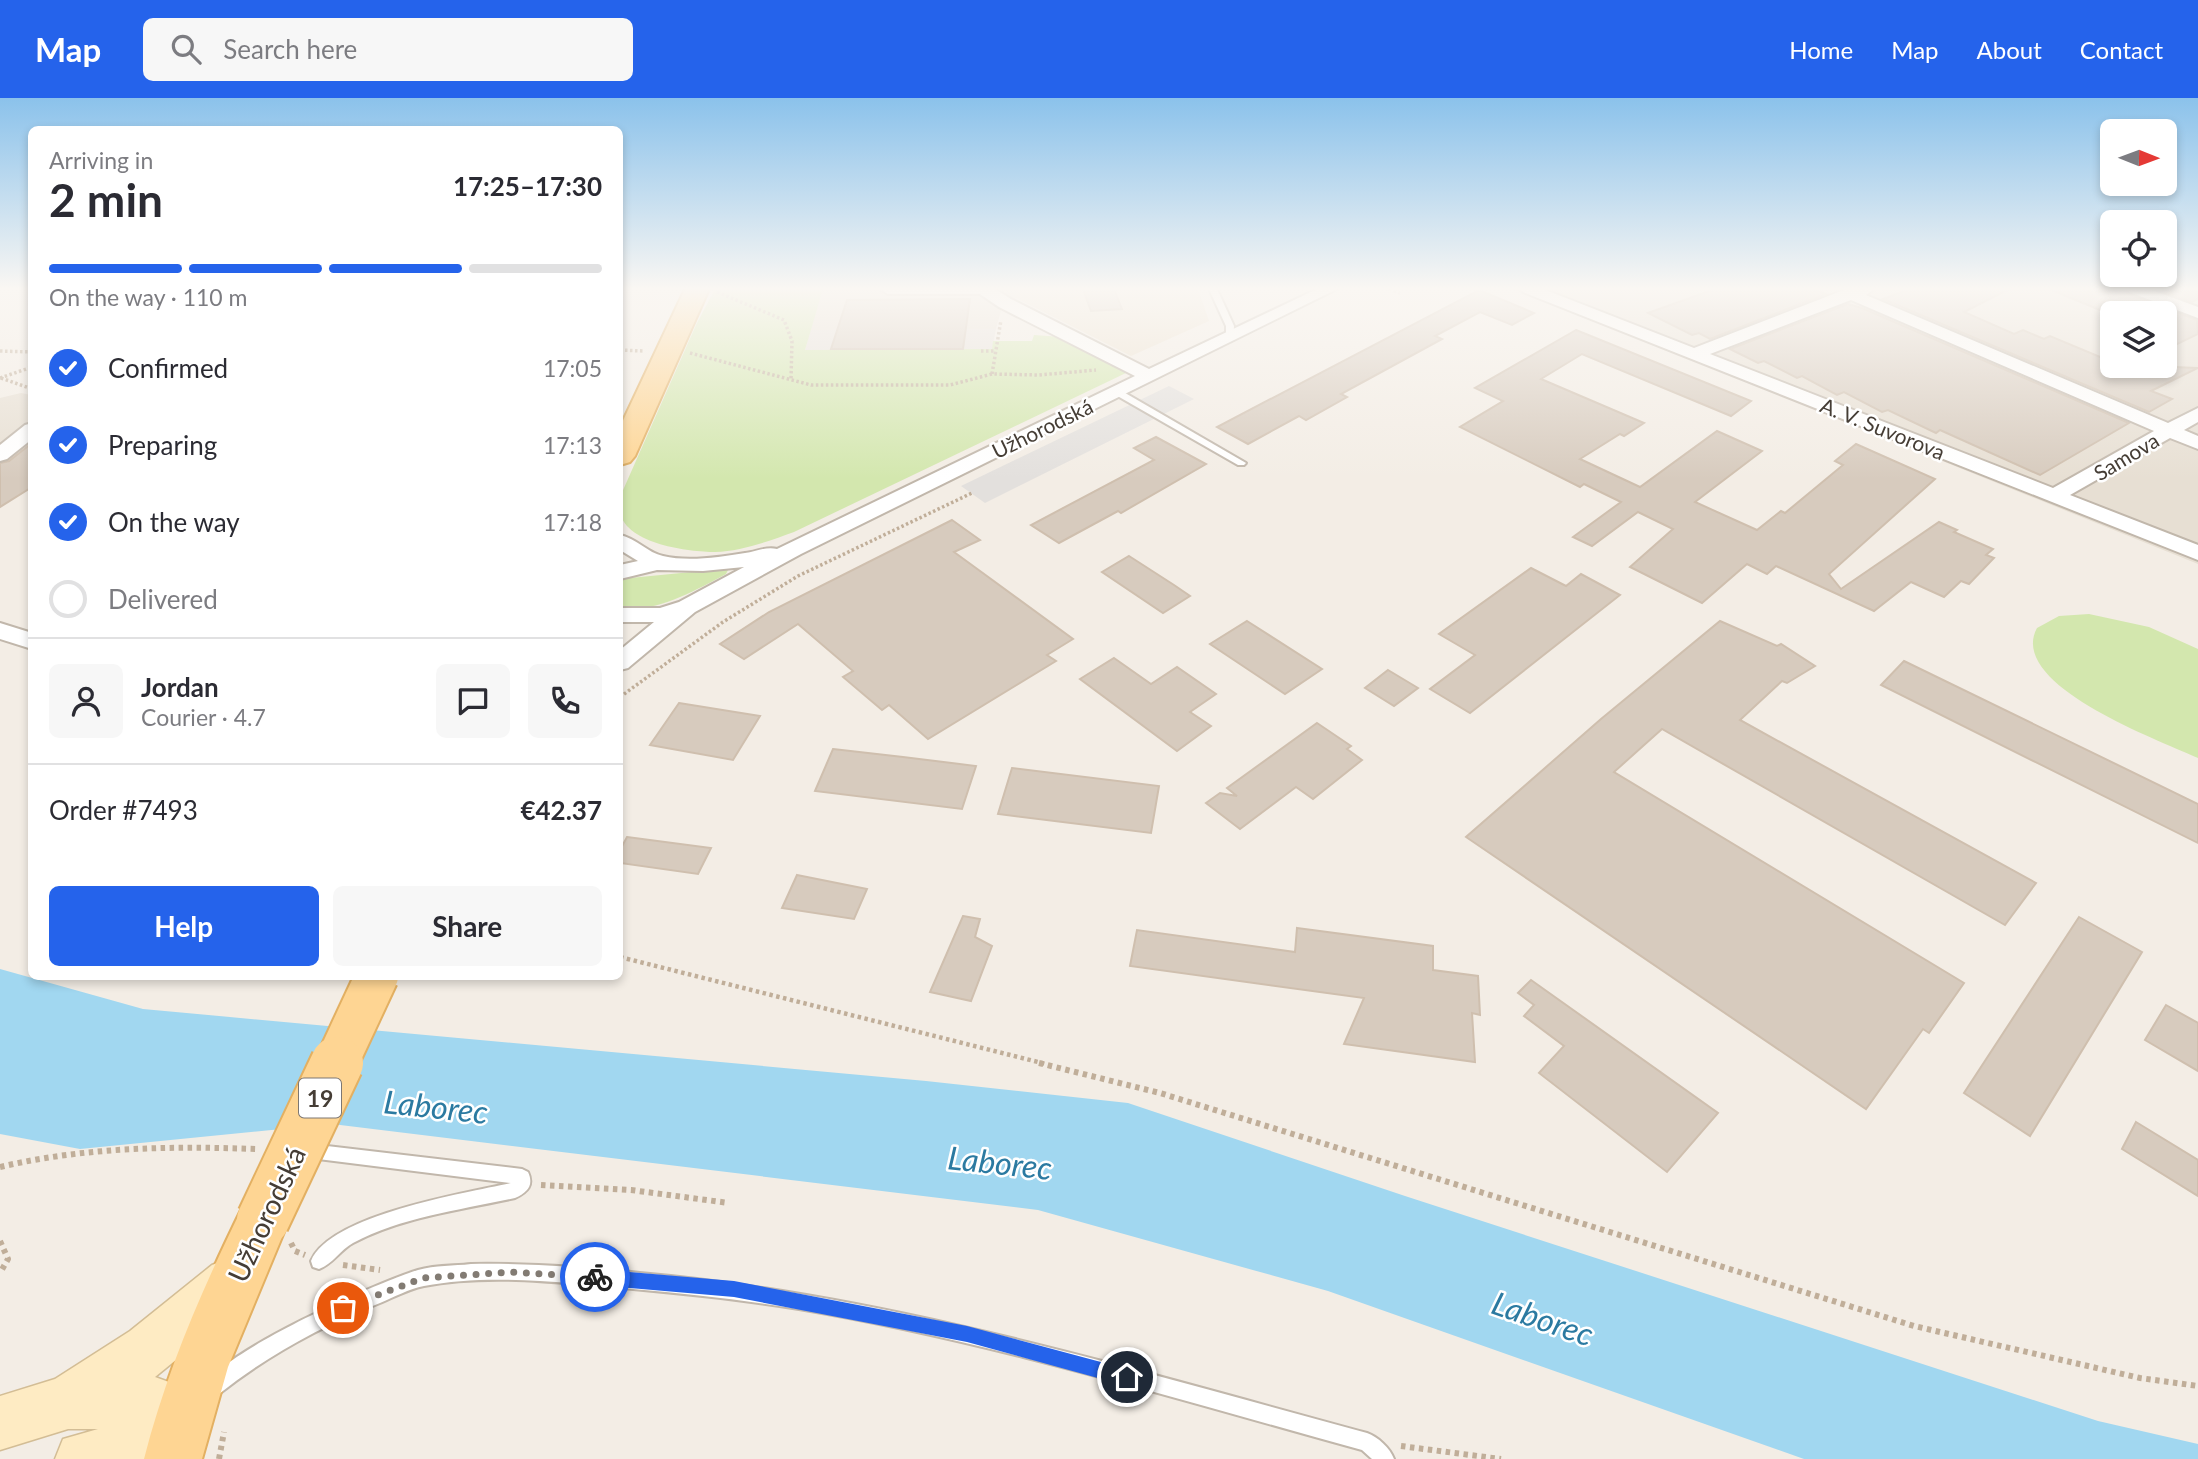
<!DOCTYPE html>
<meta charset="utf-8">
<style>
:root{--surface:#fff;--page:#f7f7f7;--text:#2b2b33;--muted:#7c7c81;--line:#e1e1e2;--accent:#2563eb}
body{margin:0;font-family:Lato,sans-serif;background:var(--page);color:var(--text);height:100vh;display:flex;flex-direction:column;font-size:26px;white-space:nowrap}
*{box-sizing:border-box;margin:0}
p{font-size:23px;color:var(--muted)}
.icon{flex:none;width:38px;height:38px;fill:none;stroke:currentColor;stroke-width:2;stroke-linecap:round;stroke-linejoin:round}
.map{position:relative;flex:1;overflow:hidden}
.sheet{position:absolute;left:28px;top:28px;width:595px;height:854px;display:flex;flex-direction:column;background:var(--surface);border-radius:10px;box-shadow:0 4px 10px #0003}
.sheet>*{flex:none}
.needle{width:46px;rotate:91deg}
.buttons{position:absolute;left:2100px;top:21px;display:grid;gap:14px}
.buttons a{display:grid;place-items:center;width:77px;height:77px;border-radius:10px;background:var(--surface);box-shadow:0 4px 10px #0003;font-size:35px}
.pin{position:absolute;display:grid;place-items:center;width:60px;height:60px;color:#fff;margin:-30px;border:4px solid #fff;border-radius:50%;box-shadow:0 2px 7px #0007}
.courier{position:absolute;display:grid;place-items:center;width:70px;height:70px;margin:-35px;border:5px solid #2563eb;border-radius:50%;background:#fff;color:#222;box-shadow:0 2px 9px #0007}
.overview em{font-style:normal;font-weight:700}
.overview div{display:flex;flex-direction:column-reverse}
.overview{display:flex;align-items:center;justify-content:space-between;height:119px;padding:0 21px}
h1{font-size:46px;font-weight:700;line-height:52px}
.bar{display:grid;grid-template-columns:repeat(4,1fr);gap:10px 7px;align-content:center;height:84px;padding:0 21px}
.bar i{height:9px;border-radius:5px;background:var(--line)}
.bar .on{background:var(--accent)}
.bar p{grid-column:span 4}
.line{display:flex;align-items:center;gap:18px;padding:0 21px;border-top:2px solid var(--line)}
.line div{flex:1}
.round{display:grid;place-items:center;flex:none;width:74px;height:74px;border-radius:10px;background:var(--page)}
ol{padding:0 21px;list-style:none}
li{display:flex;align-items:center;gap:21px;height:77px}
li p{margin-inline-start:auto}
li .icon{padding:7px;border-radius:50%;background:var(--accent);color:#fff;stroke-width:4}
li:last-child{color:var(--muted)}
li i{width:38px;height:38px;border:4px solid var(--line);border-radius:50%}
.button{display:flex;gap:14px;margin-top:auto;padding:14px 21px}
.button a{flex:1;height:80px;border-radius:10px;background:var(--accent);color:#fff;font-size:28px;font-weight:700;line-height:80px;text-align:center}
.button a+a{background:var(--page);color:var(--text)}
header{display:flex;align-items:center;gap:42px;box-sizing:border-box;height:98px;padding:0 35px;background:var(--accent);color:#fff}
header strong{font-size:33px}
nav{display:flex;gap:38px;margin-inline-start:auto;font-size:24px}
.search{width:490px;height:63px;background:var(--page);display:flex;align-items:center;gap:18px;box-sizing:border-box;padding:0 24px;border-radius:10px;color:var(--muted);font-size:26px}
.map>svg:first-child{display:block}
.residential{fill:#e7dfd3;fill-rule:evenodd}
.industrial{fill:#e5dfda}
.education{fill:#ece1cf}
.green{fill:#d3e7ae}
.parking{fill:#e3e0dd}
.water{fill:#a1d7f0}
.building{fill:#d7cbbe;stroke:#cfbfae;stroke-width:2}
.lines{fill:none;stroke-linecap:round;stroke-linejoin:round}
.lane-casing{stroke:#c1b7ab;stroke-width:4}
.street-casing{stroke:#c1b7ab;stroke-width:4}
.secondary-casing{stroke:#d3bd95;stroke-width:3}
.primary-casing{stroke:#e3b062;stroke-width:4}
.path-far2{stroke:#c0ae99;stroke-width:3.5;stroke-dasharray:2.5 2.5;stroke-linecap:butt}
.path-far1{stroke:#c0ae99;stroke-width:4.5;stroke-dasharray:3.5 3.5;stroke-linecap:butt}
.path{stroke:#c0ae99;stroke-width:6;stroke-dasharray:4.5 4.5;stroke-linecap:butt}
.lane{fill:#fff;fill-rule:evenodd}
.street{fill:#fff;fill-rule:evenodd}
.secondary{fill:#feebc3;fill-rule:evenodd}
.primary{fill:#fed593;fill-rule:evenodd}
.primary-bridge-far1-casing{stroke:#e3b062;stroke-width:46;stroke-linecap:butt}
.primary-bridge-casing{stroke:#e3b062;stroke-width:56;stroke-linecap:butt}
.primary-bridge-far1{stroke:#fed593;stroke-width:42}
.primary-bridge{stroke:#fed593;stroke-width:52}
.route{fill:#2563eb}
.done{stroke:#827b73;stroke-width:7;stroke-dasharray:0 12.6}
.labels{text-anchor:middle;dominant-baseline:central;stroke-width:5;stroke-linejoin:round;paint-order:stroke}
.far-street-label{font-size:21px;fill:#453d35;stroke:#fff}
.shield{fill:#fff;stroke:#7d7772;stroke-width:2}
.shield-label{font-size:23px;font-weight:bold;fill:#453d35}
.near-street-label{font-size:28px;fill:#453d35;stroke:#fff}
.near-water-label{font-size:32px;font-style:italic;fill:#2b7aa1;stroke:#fff}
</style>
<header>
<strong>Map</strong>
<div class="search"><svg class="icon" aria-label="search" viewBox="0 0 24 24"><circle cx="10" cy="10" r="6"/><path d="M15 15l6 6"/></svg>Search here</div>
<nav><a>Home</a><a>Map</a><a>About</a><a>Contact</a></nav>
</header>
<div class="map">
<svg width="2198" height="1361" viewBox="0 0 2198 1361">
<rect width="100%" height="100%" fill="#f3ede5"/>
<g class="residential">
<polygon points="823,191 1016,191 1016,200 1001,212 996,231 810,232"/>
<path d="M 1511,191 L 2198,191 L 2198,466 L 1739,281 ZM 2112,215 L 2165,215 L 2165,268 L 2112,268 Z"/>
<polygon points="21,295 31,297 31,385 0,379 0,300"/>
</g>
<polygon class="industrial" points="996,231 992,251 805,252 810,232"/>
<polygon class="education" points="1016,191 1198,191 1209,223 1131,258 1016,200"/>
<g class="green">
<path d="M 715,191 L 823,191 L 805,252 L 992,251 L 993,243 L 1032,243 L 1034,237 L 1062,239 L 1128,274 L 794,434 C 769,443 742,453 715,454 C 689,454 627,446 620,415 C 618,410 620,403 620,399 L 696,227 Z"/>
<path d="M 722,471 L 728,472 L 726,476 C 694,493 657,515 620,510 L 620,481 Z"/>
<path d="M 2089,516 L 2149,529 L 2198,551 L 2198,660 C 2161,643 2006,587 2037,530 L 2059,518 Z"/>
</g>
<polygon class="parking" points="1169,288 1194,301 985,405 961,388"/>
<polygon class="water" points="0,871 143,911 926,983 1128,1005 1405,1098 2098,1323 2198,1346 2198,1361 1804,1361 1328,1193 1038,1112 332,1026 80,1051 0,1036"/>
<g class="building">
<polygon points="1083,191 1114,191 1122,211 1091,213"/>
<polygon points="1715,191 1814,191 1826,196 1710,241 1699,235 1692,237 1648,215"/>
<polygon points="1909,191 2009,191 1964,214 2014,236 2023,232 2044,241 2050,238 2112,264 2112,268 2135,274 2148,268 2198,270 2151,293 2172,301 2149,314 1883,201"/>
<polygon points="2049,191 2124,191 2128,196 2197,222 2198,236 2165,252 2165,215 2112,217"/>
<polygon points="2155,191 2198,191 2198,201 2192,204"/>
<polygon points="1479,192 1534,215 1512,227 1480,214 1435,238 1442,241 1341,296 1347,299 1306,322 1299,318 1248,346 1217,329"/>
<polygon points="970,201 963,251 831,251 847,202"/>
<polygon points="1848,206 1862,210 2129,325 2040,377 1940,332 1936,335 1888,312 1882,314 1844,294 1837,297 1802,278 1797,280 1764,263 1758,265 1730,251"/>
<polygon points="1576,232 1751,303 1731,318 1582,256 1541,281 1644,325 1624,338 1620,336 1580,361 1640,389 1717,333 1762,353 1695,404 1757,432 1781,413 1785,415 1843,367 1835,363 1856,346 1935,381 1829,476 1841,491 1939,424 1957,432 1954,434 1993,451 1986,457 1994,460 1969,486 1961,483 1944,499 1911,484 1874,513 1776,468 1767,476 1747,466 1702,505 1630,469 1673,431 1638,414 1592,448 1573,439 1621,404 1584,386 1580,389 1460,329 1503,303 1475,290"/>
<polygon points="1156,339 1206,366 1121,415 1118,413 1059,445 1031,427 1154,362 1134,350"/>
<polygon points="32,345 32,389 0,409 0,365 9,363"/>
<polygon points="952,422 980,442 954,454 1073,541 1047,557 1056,563 928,641 889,607 882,612 843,579 853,573 798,526 744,561 720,546 769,514"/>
<polygon points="1129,458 1174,487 1190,498 1163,515 1102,474"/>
<polygon points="1531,470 1566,488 1581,476 1620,497 1470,615 1430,591 1475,557 1439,536"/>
<polygon points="1247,523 1322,571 1285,596 1210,546"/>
<polygon points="1720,523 1777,548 1781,546 1815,568 1787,585 1782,583 1740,622 2036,785 2005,827 1662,631 1614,674 1964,885 1929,935 1923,931 1866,1011 1466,739 1601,621"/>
<polygon points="1114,560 1151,586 1177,569 1216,596 1190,614 1211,628 1177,653 1080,581"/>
<polygon points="1904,563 2198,706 2198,745 1881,587"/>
<polygon points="1388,572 1418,590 1394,608 1365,590"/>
<polygon points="679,605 760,618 733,662 650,647"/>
<polygon points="1317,625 1351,648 1347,651 1362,662 1313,701 1296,689 1240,731 1206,705 1220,695 1237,698 1227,690"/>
<polygon points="833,651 903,659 976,668 962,711 815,693"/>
<polygon points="1012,670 1159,688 1151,735 998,716"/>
<polygon points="627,739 711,750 698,776 620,765 620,752"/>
<polygon points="797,777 867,791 854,821 782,810"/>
<polygon points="963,818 980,821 975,839 992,848 971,903 930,894"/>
<polygon points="2079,819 2142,854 2030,1038 1964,995"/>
<polygon points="1297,830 1433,848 1433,872 1478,878 1480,917 1472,915 1475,964 1344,946 1364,900 1130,868 1137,832 1295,854"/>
<polygon points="1531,882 1718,1015 1667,1074 1539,975 1564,948 1524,918 1534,907 1518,895"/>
<polygon points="2166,907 2198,925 2198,973 2145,942"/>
<polygon points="2136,1024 2198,1062 2198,1098 2122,1051"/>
</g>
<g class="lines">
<defs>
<g id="lane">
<polygon points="1209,191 1217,191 1234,228 1233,242 1226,240 1226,228"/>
<polygon points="1114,292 1120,292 1246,365 1244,367 1238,367 1114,296"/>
<path d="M 310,1046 L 522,1071 L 528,1074 C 534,1087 528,1094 515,1100 C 461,1112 402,1119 353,1145 C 340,1152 333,1166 319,1171 L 313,1169 L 311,1163 C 330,1117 465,1095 511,1085 L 310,1060 L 304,1058 L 302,1053 L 304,1048 Z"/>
<path d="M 471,1166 C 528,1165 584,1169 640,1175 C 888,1197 1127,1270 1367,1335 C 1378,1339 1390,1350 1394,1361 L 1372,1361 L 1362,1352 C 1176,1301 990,1243 799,1211 C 744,1202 689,1196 633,1191 C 567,1185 490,1175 424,1188 C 409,1191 394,1199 380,1205 C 322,1228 268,1257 219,1296 L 213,1299 L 207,1296 L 204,1290 C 218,1255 378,1184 418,1172 C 435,1167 454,1168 471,1166 Z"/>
</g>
<g id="street">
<path d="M 880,191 L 995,191 L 1011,201 L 1149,271 L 1317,191 L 1337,191 L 801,456 L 695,514 L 628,570 L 620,572 L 620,552 L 654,524 L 620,524 L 620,510 L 660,510 L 679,504 L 744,469 L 703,473 L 657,472 L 620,481 L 620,467 L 638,463 L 620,452 L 620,437 C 636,440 648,455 663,458 C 688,464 720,459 745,455 C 756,454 766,448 777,451 L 1135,278 L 999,209 L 980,196 L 888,196 Z"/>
<path d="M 1521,191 L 1543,191 L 1694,250 L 1844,192 L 1874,191 L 1866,197 L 2168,325 L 2198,310 L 2198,324 L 2184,332 L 2198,338 L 2198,351 L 2170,340 L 2070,397 L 2198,447 L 2198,462 L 1523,194 ZM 1851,202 L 2154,333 L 2053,390 L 1710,256 Z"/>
<polygon points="2127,191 2149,191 2198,209 2198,220 2129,194"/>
<polygon points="32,325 32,341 7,361 0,363 0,347 25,327"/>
<polygon points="0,525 32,535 32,551 0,541"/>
</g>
<polygon id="secondary" points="230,1160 248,1167 255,1185 248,1203 155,1279 202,1296 210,1315 202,1334 166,1361 55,1361 63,1341 98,1331 68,1331 0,1352 0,1298 55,1281 130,1233 212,1167"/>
<g id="primary">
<polygon points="685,191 709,191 635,358 630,364 620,367 620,329"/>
<path d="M 263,1097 L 281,1104 L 289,1122 L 228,1269 L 202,1361 L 144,1361 C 167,1271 204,1187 245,1104 Z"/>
</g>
</defs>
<use href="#lane" class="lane-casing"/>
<use href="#street" class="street-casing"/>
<use href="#secondary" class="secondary-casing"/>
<use href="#primary" class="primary-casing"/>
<g class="path-far2">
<polyline points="1389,191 1400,195"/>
<polyline points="717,194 784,222 792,243 791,281"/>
<polyline points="620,252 643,253"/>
<polyline points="0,253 32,254"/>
<polyline points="981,253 995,253"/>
<polyline points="690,255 811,287 950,287 992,276 1039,277 1096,272"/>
<polyline points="992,276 1001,222"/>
<polyline points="0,280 32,269"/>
<polyline points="1,280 32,291"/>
<polyline points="620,599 723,524 798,478 972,395"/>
</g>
<polyline class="path-far1" points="620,859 1046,966"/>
<g class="path">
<polyline points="1039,965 1160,995 1914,1228 2140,1280 2198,1288"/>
<path d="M 0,1069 C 85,1049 170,1048 257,1051"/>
<polyline points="541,1087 631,1092 729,1105"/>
<polyline points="0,1143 8,1161 0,1175"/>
<polyline points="291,1145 295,1153 305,1157"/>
<polyline points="343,1167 380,1172"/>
<polyline points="1401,1348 1501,1361"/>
<polyline points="219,1361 224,1334"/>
</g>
<use href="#lane" class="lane"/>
<use href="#street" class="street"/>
<use href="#secondary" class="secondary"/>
<use href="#primary" class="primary"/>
<defs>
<polyline id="primary-bridge-far1" points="336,966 377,878"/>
<polyline id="primary-bridge" points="263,1122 337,965"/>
</defs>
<use href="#primary-bridge-far1" class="primary-bridge-far1-casing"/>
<use href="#primary-bridge" class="primary-bridge-casing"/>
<use href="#primary-bridge-far1" class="primary-bridge-far1"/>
<use href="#primary-bridge" class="primary-bridge"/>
</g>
<linearGradient id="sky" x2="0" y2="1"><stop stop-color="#8bc2eb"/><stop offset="0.5" stop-color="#faf7f3"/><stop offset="1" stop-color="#faf7f3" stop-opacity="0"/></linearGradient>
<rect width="2198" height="381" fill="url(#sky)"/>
<polygon class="route" points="595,1171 734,1183 967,1228 1127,1271 1133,1273 1135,1279 1133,1285 1127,1288 967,1244 734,1199 595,1187 589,1185 587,1179 589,1174"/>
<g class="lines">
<polyline class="done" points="343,1210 423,1180 511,1174 595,1179"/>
</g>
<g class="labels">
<g class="far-street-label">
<text transform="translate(1042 330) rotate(-26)">Užhorodská</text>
<text transform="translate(1883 330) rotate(22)">A. V. Suvorova</text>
<text transform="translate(2126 358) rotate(-31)">Samova</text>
</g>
<rect class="shield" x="299" y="980.5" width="42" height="39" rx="5"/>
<g class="shield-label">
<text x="320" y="1000">19</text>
</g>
<g class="near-street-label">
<text transform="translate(266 1116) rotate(-65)">Užhorodská</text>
</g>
<g class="near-water-label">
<text transform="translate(436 1008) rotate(6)">Laborec</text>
<text transform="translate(1000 1064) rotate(6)">Laborec</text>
<text transform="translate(1543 1220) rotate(19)">Laborec</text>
</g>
</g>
</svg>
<div class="buttons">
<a><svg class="needle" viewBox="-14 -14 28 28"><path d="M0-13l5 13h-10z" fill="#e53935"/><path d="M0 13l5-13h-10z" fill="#7c7c81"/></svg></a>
<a><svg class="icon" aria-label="locate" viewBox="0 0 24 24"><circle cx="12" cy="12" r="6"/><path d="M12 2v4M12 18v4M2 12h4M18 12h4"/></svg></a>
<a><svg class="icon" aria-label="layers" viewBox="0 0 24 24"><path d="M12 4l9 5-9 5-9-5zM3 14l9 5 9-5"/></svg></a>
</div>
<div class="pin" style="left:343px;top:1210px;background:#ea580c"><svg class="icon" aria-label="bag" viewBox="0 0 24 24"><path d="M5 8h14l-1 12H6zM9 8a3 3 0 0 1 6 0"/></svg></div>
<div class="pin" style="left:1127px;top:1279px;background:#1f2937"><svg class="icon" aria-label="home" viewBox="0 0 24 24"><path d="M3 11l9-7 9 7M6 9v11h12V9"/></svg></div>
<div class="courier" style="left:595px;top:1179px"><svg class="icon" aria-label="bike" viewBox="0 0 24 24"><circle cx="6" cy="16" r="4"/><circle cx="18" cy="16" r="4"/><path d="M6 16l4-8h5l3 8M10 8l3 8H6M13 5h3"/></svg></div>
<section class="sheet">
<div class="overview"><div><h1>2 min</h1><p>Arriving in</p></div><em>17:25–17:30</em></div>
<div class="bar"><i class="on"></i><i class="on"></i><i class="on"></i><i></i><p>On the way · 110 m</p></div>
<ol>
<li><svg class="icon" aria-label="check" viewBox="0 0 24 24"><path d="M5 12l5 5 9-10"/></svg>Confirmed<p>17:05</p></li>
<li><svg class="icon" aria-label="check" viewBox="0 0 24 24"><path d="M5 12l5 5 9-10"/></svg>Preparing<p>17:13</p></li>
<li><svg class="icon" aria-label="check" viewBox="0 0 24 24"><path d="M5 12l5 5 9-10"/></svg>On the way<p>17:18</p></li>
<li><i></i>Delivered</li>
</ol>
<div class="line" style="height:126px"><a class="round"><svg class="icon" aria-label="person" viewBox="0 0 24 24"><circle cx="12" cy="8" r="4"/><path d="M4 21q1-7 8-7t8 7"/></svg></a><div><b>Jordan</b><p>Courier · 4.7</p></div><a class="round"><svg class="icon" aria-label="chat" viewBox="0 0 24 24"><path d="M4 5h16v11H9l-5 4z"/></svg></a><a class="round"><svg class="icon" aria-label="phone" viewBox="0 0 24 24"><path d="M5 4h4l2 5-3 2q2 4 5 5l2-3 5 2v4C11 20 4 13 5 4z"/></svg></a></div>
<div class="line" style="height:91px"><div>Order #7493</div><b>€42.37</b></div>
<div class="button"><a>Help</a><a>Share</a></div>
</section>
</div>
